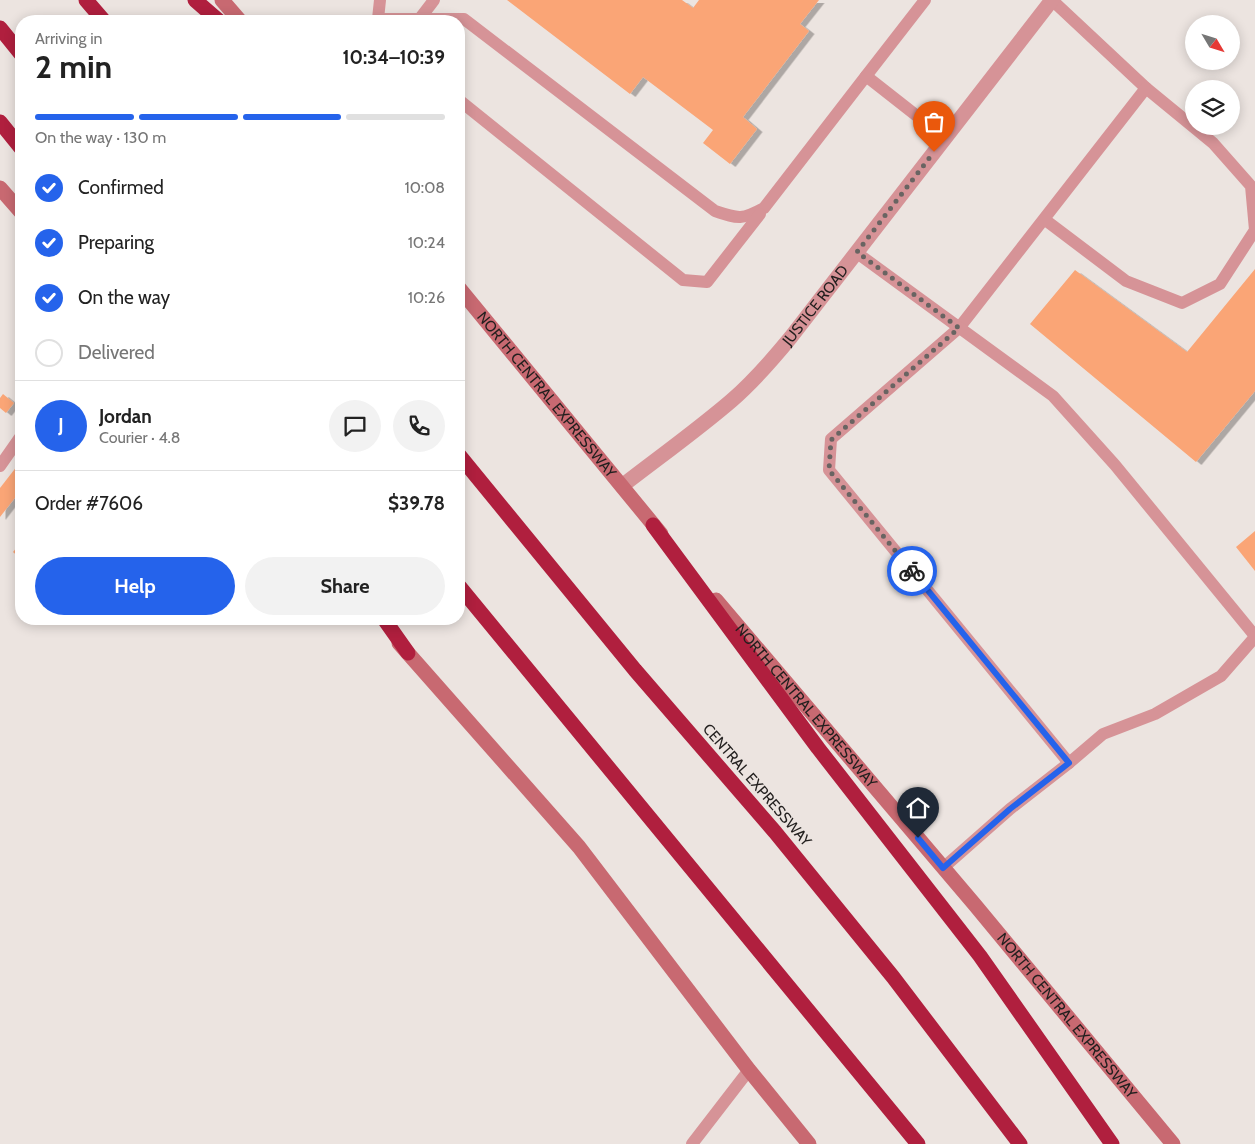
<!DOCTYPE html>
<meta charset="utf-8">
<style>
:root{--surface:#fff;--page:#f2f2f2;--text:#222;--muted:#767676;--line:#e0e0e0;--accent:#2563eb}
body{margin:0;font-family:Cabin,sans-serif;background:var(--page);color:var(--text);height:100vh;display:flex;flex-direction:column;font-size:19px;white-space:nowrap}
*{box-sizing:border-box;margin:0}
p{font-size:16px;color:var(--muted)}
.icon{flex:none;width:28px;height:28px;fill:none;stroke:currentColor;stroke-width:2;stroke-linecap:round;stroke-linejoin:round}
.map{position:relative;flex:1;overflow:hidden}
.details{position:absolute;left:15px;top:15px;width:450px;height:610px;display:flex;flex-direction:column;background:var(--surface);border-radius:20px;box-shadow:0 2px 12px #0003}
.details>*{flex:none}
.needle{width:32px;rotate:128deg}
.tools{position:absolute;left:1185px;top:15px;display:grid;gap:10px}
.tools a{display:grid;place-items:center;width:55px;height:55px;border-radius:50%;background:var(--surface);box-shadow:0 2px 12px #0003;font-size:25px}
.pin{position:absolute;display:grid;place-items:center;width:42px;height:42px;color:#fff;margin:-51px -21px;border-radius:50% 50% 50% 0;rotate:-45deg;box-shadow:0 0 5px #0007}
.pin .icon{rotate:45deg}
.courier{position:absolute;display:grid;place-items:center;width:50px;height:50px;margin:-25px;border:4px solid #2563eb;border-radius:50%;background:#fff;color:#222;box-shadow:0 1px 6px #0007}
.head em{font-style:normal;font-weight:800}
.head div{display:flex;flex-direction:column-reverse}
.head{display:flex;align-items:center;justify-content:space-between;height:85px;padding:0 20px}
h1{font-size:32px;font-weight:800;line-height:38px}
.bar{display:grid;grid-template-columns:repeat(4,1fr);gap:8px 5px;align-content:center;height:60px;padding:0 20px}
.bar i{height:6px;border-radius:4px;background:var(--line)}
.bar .selected{background:var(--accent)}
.bar p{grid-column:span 4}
.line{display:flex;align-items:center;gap:12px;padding:0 20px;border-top:1px solid var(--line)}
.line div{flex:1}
.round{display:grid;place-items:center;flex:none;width:52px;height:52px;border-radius:26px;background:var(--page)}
ol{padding:0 20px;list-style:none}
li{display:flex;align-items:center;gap:15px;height:55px}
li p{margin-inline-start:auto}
li .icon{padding:5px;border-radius:50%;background:var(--accent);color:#fff;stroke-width:4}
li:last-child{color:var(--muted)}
li i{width:28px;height:28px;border:2px solid var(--line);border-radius:50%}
.cta{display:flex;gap:10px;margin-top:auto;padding:10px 20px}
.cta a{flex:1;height:58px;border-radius:30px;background:var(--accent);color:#fff;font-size:20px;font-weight:800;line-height:58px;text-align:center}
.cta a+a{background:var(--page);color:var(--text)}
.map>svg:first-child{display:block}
.building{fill:#faa576;filter:url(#shadow)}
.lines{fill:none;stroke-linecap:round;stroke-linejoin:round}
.lane{stroke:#d69397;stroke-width:12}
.street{stroke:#d69397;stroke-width:15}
.secondary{stroke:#c86971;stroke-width:15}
.highway{stroke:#b01f3e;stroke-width:15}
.done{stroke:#696462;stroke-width:5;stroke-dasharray:0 9}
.route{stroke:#2563eb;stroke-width:6}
.labels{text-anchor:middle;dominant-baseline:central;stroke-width:4;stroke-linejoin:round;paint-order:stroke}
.street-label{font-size:15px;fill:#221f1e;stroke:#ece4e0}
</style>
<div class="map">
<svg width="1255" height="1144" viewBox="0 0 1255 1144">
<defs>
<filter id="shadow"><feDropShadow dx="5.5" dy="3" stdDeviation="0" flood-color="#0004"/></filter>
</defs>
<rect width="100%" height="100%" fill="#ece4e0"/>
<g class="building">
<polygon points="507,0 682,0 693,8 699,0 819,0 800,24 809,31 743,117 757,129 730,164 703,143 713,130 643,77 630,94"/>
<polygon points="1255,269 1255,391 1196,462 1030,324 1075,270 1187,352"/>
<polygon points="3,394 14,403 6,413 0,408 0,398"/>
<polygon points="21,461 21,490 0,517 0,488"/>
<polygon points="1255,531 1255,571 1236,547"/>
<polygon points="21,542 21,559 13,552"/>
</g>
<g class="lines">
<g class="lane">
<path d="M 380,0 L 378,19 L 464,19 L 715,211 C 739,219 742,220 764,208 L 866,76 L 945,138"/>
<polyline points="1052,0 1146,88"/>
<polyline points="418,21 434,0"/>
<polyline points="866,76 925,0"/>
<polyline points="459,100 683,280 707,282 760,214"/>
<polyline points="1044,219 1126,281 1182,303 1220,284 1255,230 1251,186 1213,143 1146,88 959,328 831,439 829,470 1069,763"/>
<polyline points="857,253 1053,396 1115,465 1255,636"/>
<polyline points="0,466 21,436"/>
<polyline points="943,868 1010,809 1069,763 1103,734 1155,714 1221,676 1255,637"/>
<polyline points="692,1144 749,1070"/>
</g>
<path class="street" id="s1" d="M 622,486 C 658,458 696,431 731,401 C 753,382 773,359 791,337 L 1052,0"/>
<g class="secondary">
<polyline points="222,0 240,21"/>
<polyline points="0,188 21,212"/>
<path id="s2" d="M 459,288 L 661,534"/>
<path id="s3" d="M 716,600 L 975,905 L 1173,1144"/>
<polyline points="399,643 579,847 749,1070 809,1144"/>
</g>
<g class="highway">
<polyline points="86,0 104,21"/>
<polyline points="195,0 219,21"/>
<polyline points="0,28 21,54"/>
<polyline points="0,122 21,148"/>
<polyline points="459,455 635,670 775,832 893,977 1020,1144"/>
<polyline points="653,525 818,748 980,956 1112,1144"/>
<polyline points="459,586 918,1144"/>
<polyline points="384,619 408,653"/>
</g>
</g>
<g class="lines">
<polyline class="done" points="912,571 829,470 831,440 959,328 857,252 934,152"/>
<polyline class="route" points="912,571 1069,763 1010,809 943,868 918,838"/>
</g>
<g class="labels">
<g class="street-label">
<text stroke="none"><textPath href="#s1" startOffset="266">JUSTICE ROAD</textPath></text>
<text stroke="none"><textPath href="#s2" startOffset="138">NORTH CENTRAL EXPRESSWAY</textPath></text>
<text stroke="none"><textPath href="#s3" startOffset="139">NORTH CENTRAL EXPRESSWAY</textPath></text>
<text transform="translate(757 785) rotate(49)">CENTRAL EXPRESSWAY</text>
<text stroke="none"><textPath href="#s3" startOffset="544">NORTH CENTRAL EXPRESSWAY</textPath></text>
</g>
</g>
</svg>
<div class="tools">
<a><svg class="needle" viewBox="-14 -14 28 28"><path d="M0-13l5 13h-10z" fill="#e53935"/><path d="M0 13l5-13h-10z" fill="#767676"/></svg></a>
<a><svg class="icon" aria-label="layers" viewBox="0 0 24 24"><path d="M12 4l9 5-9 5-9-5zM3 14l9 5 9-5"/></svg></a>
</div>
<div class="pin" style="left:934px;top:152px;background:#ea580c"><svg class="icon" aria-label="bag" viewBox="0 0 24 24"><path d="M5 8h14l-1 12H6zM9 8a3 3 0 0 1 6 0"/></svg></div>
<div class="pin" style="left:918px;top:838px;background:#1f2937"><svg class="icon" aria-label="home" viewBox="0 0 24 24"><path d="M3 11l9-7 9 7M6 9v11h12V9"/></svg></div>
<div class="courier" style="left:912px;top:571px"><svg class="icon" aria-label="bike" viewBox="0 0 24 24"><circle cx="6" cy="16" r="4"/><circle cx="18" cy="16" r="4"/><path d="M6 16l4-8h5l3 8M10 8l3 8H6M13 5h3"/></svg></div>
<section class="details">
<div class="head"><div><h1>2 min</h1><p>Arriving in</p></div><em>10:34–10:39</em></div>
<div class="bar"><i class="selected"></i><i class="selected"></i><i class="selected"></i><i></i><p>On the way · 130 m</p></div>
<ol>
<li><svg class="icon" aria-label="check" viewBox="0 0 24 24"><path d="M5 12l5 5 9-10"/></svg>Confirmed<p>10:08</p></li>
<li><svg class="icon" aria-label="check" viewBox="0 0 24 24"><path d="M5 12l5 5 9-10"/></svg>Preparing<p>10:24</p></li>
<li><svg class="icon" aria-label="check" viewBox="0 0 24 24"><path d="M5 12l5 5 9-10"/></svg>On the way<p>10:26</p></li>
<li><i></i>Delivered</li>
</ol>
<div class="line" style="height:90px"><b class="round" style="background:var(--accent);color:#fff">J</b><div><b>Jordan</b><p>Courier · 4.8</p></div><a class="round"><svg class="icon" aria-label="chat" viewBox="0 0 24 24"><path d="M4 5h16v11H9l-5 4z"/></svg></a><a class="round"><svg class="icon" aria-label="phone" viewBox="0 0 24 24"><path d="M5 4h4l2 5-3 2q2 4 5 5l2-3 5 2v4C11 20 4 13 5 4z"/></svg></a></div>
<div class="line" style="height:65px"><div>Order #7606</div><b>$39.78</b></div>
<div class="cta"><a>Help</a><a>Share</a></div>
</section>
</div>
